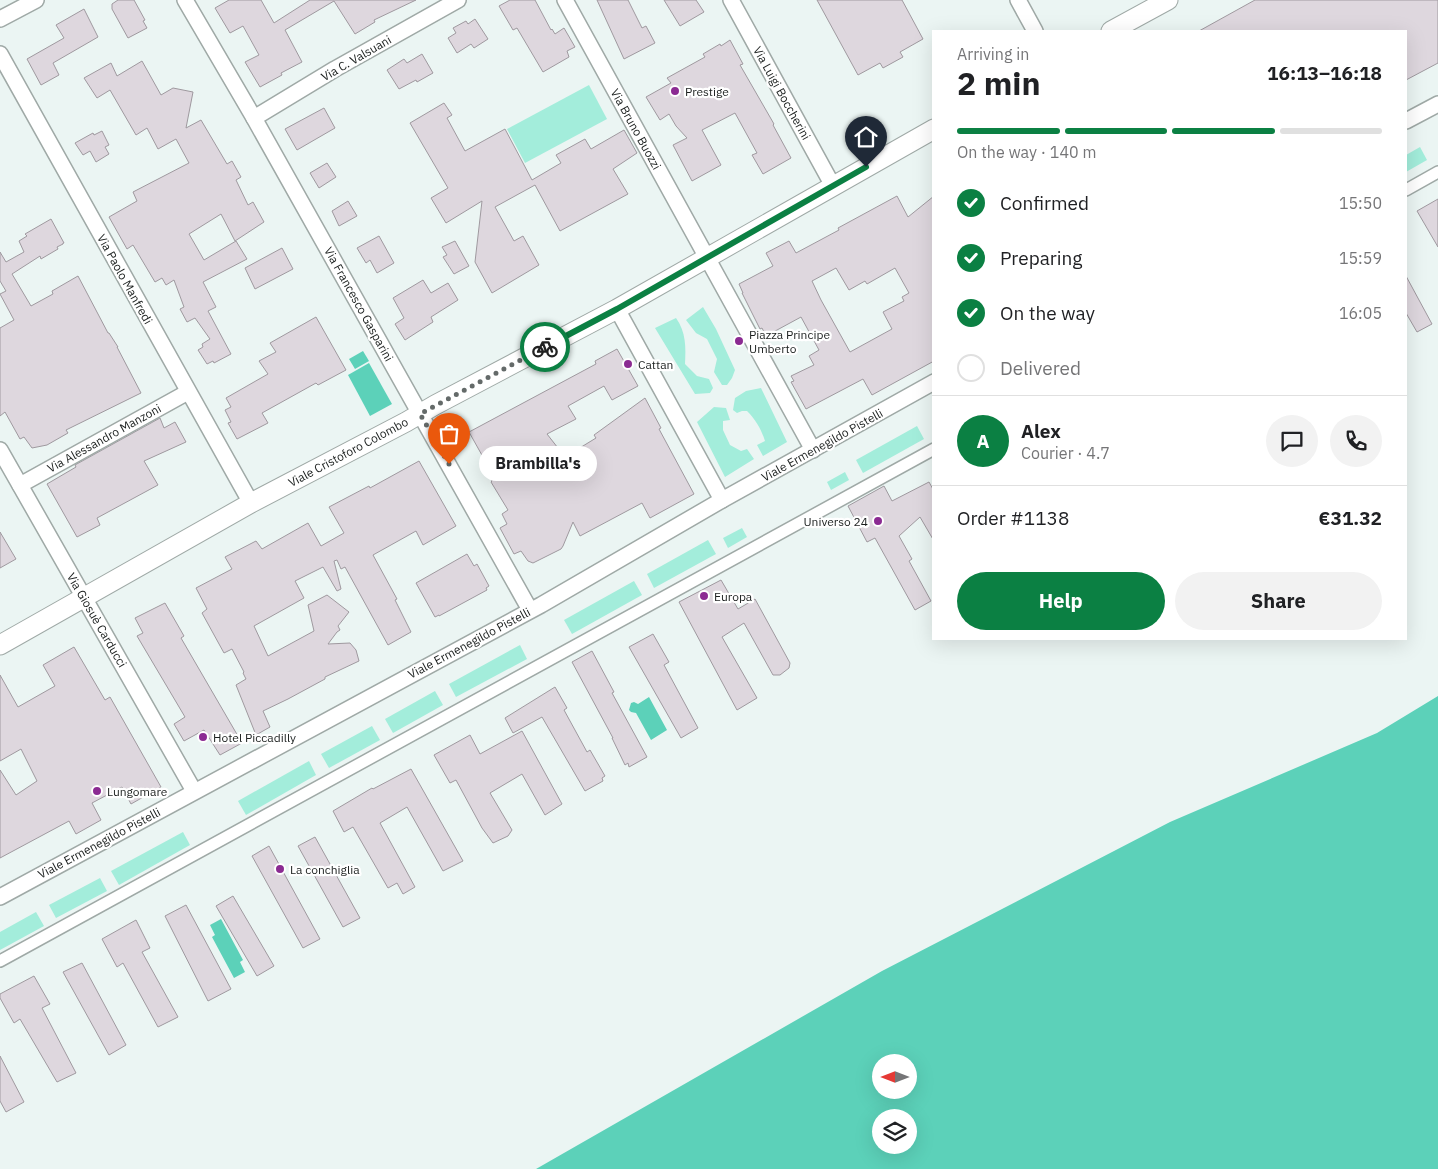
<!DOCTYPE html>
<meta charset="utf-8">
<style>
:root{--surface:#fff;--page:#f2f2f2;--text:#202124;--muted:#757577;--line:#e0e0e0;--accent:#0b8043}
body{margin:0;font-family:"IBM Plex Sans",sans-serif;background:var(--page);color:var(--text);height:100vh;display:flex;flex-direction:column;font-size:19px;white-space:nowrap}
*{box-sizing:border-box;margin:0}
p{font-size:16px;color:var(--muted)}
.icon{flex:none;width:28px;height:28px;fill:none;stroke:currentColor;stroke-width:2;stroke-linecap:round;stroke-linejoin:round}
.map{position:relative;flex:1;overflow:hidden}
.drawer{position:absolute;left:932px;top:30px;width:475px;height:610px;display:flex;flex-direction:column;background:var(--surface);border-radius:0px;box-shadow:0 5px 20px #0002}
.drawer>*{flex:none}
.needle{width:32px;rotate:270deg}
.tools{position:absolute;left:872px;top:1054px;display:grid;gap:10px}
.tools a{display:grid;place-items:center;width:45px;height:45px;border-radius:50%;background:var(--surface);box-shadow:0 5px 20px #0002;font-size:25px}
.pin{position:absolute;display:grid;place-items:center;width:42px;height:42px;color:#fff;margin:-51px -21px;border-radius:50% 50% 50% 0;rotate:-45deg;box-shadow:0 0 5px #0007}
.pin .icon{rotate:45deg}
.courier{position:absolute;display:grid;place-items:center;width:50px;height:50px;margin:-25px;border:4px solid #0b8043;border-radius:50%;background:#fff;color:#222;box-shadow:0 1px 6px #0007}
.bubble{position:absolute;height:35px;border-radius:18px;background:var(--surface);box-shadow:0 5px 20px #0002;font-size:16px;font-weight:700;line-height:35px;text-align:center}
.headline em{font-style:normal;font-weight:700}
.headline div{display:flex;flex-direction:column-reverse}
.headline{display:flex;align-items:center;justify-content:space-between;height:85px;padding:0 25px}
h1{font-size:32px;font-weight:700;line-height:38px}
.bar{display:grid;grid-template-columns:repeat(4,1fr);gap:8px 5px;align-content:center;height:60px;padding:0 25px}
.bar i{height:6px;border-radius:4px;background:var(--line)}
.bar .on{background:var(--accent)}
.bar p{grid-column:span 4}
.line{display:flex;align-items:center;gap:12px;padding:0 25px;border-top:1px solid var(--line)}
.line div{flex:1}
.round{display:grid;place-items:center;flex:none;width:52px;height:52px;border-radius:26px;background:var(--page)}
ol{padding:0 25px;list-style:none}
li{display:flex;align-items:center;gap:15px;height:55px}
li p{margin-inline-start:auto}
li .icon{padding:5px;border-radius:50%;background:var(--accent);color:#fff;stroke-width:4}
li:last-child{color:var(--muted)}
li i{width:28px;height:28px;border:2px solid var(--line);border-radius:50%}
.cta{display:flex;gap:10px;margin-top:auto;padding:10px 25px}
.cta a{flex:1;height:58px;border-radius:30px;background:var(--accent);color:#fff;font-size:20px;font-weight:700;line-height:58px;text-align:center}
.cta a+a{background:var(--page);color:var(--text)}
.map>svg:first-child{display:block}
.green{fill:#a3eddb}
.water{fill:#5cd1b9;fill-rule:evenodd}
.building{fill:#ded7de;stroke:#9f999f;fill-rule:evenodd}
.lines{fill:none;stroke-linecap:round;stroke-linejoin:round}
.pedestrian-casing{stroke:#9fa9a6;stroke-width:14}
.minor-casing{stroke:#9fa9a6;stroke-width:18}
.tertiary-casing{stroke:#9fa9a6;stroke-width:21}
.pedestrian{stroke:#fff;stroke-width:11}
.minor{stroke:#fff;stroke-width:15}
.tertiary{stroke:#fff;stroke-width:19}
.done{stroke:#646a69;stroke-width:5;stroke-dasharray:0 9}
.route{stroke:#0b8043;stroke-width:6}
.poi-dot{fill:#8b2a92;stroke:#fff;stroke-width:2}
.labels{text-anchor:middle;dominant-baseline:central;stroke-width:4.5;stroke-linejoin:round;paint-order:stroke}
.street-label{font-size:12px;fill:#1b1f1e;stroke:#fff}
.poi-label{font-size:12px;fill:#1b1f1e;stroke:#fff;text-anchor:start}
</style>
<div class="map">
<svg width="1438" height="1169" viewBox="0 0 1438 1169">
<rect width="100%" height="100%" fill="#ebf5f3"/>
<g class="green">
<polygon points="589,85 607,119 525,163 507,129"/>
<polygon points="1420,147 1427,160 1406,172 1406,155"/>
<polygon points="703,307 716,329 735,370 732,378 727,385 722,385 714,372 717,359 707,339 696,333 686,320"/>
<path d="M 676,318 C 686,332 686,347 685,364 L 697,376 L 709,379 L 713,388 L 710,393 L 695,394 L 655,328 Z"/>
<path d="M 761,388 L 787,442 L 763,456 L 757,445 L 765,441 C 761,429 756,420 747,411 L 742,411 L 737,413 L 733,410 L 735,398 L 746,391 Z"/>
<polygon points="714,407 726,408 730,420 723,421 723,430 730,445 741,451 747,449 754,459 725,477 697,422"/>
<polygon points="917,426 924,439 863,473 856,460"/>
<polygon points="845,472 849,480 831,490 827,482"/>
<polygon points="742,528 747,537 728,548 723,538"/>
<polygon points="708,540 716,554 654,588 647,574"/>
<polygon points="634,581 642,595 572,634 564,620"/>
<polygon points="520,645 527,659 456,697 449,684"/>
<polygon points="435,691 443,705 393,733 385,719"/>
<polygon points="372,726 380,740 329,768 321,754"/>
<polygon points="309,761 316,775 246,815 238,801"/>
<polygon points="183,832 190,845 119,885 111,871"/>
<polygon points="100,878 107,891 56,918 49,905"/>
<polygon points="36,912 44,926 0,950 0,932"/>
</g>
<g class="water">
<polygon points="363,351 369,361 355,369 349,359"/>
<polygon points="369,363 392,404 370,416 348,375"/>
<path d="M 1438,696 L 1438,1169 L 536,1169 L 882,971 L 1170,822 L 1377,733 ZM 881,1062 L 909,1062 L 909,1090 L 881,1090 ZM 881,1118 L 909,1118 L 909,1145 L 881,1145 Z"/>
<polygon points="649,697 667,730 651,740 636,713 631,712 629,710 631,703 634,702 638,704"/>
<polygon points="221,919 243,960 240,962 245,972 234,978 212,937 215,935 210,925"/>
</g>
<g class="building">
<polygon points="118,0 134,0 145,20 143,21 147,28 128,38 112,9 112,4"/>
<polygon points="229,0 261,0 274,23 310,0 416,0 374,20 375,22 355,34 334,1 285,30 302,62 281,73 282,75 260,87 245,62 259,55 243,26 230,33 215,8"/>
<polygon points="510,0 535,0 551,30 552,29 555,34 564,28 575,47 567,51 569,57 543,72 517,28 513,30 499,6"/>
<polygon points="597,0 628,0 642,28 646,26 655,43 624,59"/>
<polygon points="664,0 696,0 704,12 680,26"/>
<polygon points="817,0 902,0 923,39 900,52 903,57 883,68 880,63 858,75"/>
<polygon points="1255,0 1438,0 1438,63 1406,80 1406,31 1199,31"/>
<polygon points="84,9 98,37 53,63 59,75 41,85 27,59 64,38 56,25"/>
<polygon points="475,19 488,39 474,48 471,44 457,53 448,38 456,33 453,28 466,21 468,24"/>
<polygon points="730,40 743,64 740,65 774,124 773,125 791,158 763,174 752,155 757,153 735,113 702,130 721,165 692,181 673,145 687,138 676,126 669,114 660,120 646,97 671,83 667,78 705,57 703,54 720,44 721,46"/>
<polygon points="422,54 433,73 417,82 416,80 399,89 387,70 404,59 407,63"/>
<polygon points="142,61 161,95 173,88 193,92 186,128 201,120 227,164 232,161 241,177 236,180 248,205 253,202 264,222 235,241 221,214 189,234 204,260 236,241 247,259 203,282 216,307 208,311 231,354 214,363 213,361 207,364 198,350 203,347 202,344 210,339 195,318 187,322 180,309 184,307 174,280 166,285 162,278 155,282 133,245 127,249 109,217 137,201 133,192 189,163 176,139 158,149 147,128 136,135 110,90 97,98 84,78 111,63 117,76"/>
<polygon points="444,103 452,115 447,118 465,151 505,129 532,180 561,163 556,155 585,139 591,149 624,130 637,153 613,169 628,194 560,231 535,185 495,207 514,241 523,236 539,265 492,293 475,262 482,201 446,223 431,198 448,188 410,123"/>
<polygon points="324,108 335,128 297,150 285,129"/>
<polygon points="102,131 109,145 105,147 109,154 96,162 90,151 83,155 75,143 93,133 94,135"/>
<polygon points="327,163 336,177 319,188 310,173"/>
<path d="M 897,196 L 908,217 L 934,196 L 934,361 L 872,395 L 863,379 L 806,409 L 791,382 L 794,381 L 791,376 L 814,365 L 809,356 L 819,350 L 801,317 L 766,336 L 762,328 L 760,329 L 742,293 L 743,293 L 739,284 L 773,266 L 766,253 L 789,241 L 796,253 L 839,230 L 838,228 ZM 836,268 L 849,290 L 865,281 L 867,284 L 895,268 L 909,293 L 902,297 L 904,301 L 883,312 L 892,329 L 850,352 L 821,300 L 812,281 Z"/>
<polygon points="1438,199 1438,247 1417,211"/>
<polygon points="348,201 357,216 339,226 332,211"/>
<polygon points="51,219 64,243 63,243 63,244 57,247 58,249 41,259 40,256 12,274 31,306 53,294 52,291 78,276 108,333 109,333 118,347 117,347 141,393 66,430 68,433 47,445 32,448 24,437 20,439 5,412 0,416 0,328 14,320 0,294 6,291 0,281 0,252 6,262 24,252 19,241 27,236 25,234"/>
<polygon points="379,236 394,263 377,273 370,260 366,263 357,248"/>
<polygon points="455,241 469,266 454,274 443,257 447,255 442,247"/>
<polygon points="282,248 293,269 255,289 245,268"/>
<polygon points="1406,276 1432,324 1417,332 1406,313"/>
<polygon points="423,280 431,293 448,283 458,300 431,317 433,322 405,340 395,324 404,318 393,298"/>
<polygon points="316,317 346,370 318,385 316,383 262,413 268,423 237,439 228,423 231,422 225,410 231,407 226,398 268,374 259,361 276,352 270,343"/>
<polygon points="617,349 638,386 612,400 604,386 568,406 576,419 547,434 565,457 596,438 594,435 645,398 661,428 659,429 694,494 650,518 642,503 580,536 573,522 563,546 561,549 533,563 528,561 521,551 514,554 500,528 507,524 502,514 508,510 491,482 492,481 483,457 469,432 596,364 595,361"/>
<polygon points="160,418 164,428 175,422 186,442 144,461 158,485 97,518 100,525 77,537 47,484 76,467 75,465"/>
<polygon points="419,461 456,526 423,545 416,531 373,555 397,599 395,600 411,632 388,645 345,567 341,569 337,560 334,561 341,589 337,591 323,567 295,581 304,598 254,626 268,656 314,631 308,605 327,595 349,612 338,626 340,630 337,632 328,644 350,643 356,650 359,661 325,677 325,679 288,699 263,711 270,727 256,735 236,685 246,679 243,673 244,672 232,649 224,653 202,613 207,609 196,588 232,569 225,557 256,541 262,549 308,523 321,546 344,533 329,507 369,486 370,488"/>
<polygon points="929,482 934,491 934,541 920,517 899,536 912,559 909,561 931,601 915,610 875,538 867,542 848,506 884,486 892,501"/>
<polygon points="0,532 16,559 0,568"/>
<polygon points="467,554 474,566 477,564 489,586 486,588 487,590 439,616 439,615 435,617 416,583"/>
<polygon points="721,580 738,609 755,599 790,663 789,668 780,675 773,675 744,623 722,637 757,698 737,710 679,602"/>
<polygon points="165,603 184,636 181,638 242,743 220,755 204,730 184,741 174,724 185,717 137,636 143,633 135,618"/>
<polygon points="653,634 669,662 664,665 698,728 681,738 629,647"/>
<polygon points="74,647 105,700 110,697 161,787 131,804 122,787 92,803 101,820 76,834 69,821 0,858 0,770 16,795 37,781 21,749 0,761 0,675 18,707 55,686 43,665"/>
<polygon points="592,651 614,692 612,693 647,757 629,767 628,763 625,765 612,738 613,738 572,662"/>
<polygon points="555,687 567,708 564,710 587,752 590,750 605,776 602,778 603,781 585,791 542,717 513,733 505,718"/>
<polygon points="522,731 562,804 545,815 522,774 490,793 512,830 508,836 493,843 482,828 456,780 450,783 434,755 470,735 480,754"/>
<polygon points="411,769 463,861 443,871 407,807 380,823 415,887 403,894 397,883 388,888 353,827 344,832 333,811 372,788 373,789"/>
<polygon points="315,837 360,918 343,927 298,846"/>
<polygon points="269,846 320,939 303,948 252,856"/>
<polygon points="233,896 274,966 257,976 216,906"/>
<polygon points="186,905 231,989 208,1001 165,916"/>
<polygon points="136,920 150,948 142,952 178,1017 158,1027 123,963 117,967 102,939"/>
<polygon points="82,963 126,1045 109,1055 63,972"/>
<polygon points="34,976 50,1004 42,1008 76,1073 57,1082 20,1019 14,1023 0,998 0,994"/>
<polygon points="0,1056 24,1102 6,1112 0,1101"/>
</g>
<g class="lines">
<defs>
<g id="pedestrian">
<polyline points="1406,190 1438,172"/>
<polyline points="0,961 934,449"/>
</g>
<g id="minor">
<polyline points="185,0 254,118 530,610"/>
<polyline points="565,0 813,450"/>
<polyline points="731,0 833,186"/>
<polyline points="1018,0 1035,31"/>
<polyline points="0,19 36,0"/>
<polyline points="0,54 251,503"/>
<polyline points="254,118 335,69 458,0"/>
<polyline points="1406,121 1438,104"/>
<polyline points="617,309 722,500"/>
<polyline points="0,450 194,791"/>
<polyline points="20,485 188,392"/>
<polyline points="0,897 541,605 722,500 934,382"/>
</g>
<g id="tertiary">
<polyline points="1111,31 1168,0"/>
<polyline points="0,645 251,503 406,422 435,405 617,309 934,129"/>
</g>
</defs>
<use href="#pedestrian" class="pedestrian-casing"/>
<use href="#minor" class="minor-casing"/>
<use href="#tertiary" class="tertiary-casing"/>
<use href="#pedestrian" class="pedestrian"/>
<use href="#minor" class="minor"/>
<use href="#tertiary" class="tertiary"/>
</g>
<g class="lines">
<polyline class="done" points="449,464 420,414 545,347"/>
<polyline class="route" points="545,347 617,309 866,167"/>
</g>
<g class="poi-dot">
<circle cx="675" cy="91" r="5"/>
<circle cx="739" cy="341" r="5"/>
<circle cx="628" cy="364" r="5"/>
<circle cx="878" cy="521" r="5"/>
<circle cx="704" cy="596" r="5"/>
<circle cx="203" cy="737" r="5"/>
<circle cx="97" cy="791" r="5"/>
<circle cx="280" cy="869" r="5"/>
</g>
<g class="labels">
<g class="street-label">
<text transform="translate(356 58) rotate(-30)">Via C. Valsuani</text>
<text transform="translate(782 93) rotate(61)">Via Luigi Boccherini</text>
<text transform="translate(636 129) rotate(61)">Via Bruno Buozzi</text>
<text transform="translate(125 279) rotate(61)">Via Paolo Manfredi</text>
<text transform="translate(359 304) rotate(61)">Via Francesco Gasparini</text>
<text transform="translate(104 438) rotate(-29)">Via Alessandro Manzoni</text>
<text transform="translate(822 445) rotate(-29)">Viale Ermenegildo Pistelli</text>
<text transform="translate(348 452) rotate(-28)">Viale Cristoforo Colombo</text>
<text transform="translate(97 620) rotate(60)">Via Giosuè Carducci</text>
<text transform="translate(469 643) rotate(-28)">Viale Ermenegildo Pistelli</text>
<text transform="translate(99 843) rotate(-28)">Viale Ermenegildo Pistelli</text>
</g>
<g class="poi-label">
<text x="685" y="91">Prestige</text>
<text x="749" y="334">Piazza Principe<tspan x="749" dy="14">Umberto</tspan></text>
<text x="638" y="364">Cattan</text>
<text x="868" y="521" text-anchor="end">Universo 24</text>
<text x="714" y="596">Europa</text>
<text x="213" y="737">Hotel Piccadilly</text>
<text x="107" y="791">Lungomare</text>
<text x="290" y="869">La conchiglia</text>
</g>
</g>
</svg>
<div class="tools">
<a><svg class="needle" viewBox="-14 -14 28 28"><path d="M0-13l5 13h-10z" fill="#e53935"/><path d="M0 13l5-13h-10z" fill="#757577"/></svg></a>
<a><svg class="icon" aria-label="layers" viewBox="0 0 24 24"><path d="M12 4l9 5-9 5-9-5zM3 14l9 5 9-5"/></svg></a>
</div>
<div class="pin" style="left:449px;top:464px;background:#ea580c"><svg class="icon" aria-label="bag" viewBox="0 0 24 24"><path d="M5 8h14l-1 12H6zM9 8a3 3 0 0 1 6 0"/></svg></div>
<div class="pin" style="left:866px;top:167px;background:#1f2937"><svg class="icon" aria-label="home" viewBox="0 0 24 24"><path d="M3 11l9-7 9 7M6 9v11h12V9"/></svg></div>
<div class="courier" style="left:545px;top:347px"><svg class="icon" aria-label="bike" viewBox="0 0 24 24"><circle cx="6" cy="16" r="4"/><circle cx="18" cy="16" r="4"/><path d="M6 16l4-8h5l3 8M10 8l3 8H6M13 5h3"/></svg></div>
<div class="bubble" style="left:479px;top:446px;width:118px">Brambilla's</div>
<section class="drawer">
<div class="headline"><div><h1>2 min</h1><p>Arriving in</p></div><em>16:13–16:18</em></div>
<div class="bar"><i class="on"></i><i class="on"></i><i class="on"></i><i></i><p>On the way · 140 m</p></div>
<ol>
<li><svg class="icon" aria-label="check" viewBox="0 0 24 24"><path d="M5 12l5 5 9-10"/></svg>Confirmed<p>15:50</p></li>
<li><svg class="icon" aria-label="check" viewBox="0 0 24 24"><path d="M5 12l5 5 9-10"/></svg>Preparing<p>15:59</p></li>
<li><svg class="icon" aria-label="check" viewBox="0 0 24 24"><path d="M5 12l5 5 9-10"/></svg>On the way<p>16:05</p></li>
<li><i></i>Delivered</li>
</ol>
<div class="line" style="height:90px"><b class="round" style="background:var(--accent);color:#fff">A</b><div><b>Alex</b><p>Courier · 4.7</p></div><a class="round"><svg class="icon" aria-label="chat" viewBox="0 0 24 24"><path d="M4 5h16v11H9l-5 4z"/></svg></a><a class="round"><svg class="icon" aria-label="phone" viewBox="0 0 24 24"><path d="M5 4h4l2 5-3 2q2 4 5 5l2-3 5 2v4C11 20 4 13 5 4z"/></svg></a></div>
<div class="line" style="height:65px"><div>Order #1138</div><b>€31.32</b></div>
<div class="cta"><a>Help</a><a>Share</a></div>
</section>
</div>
